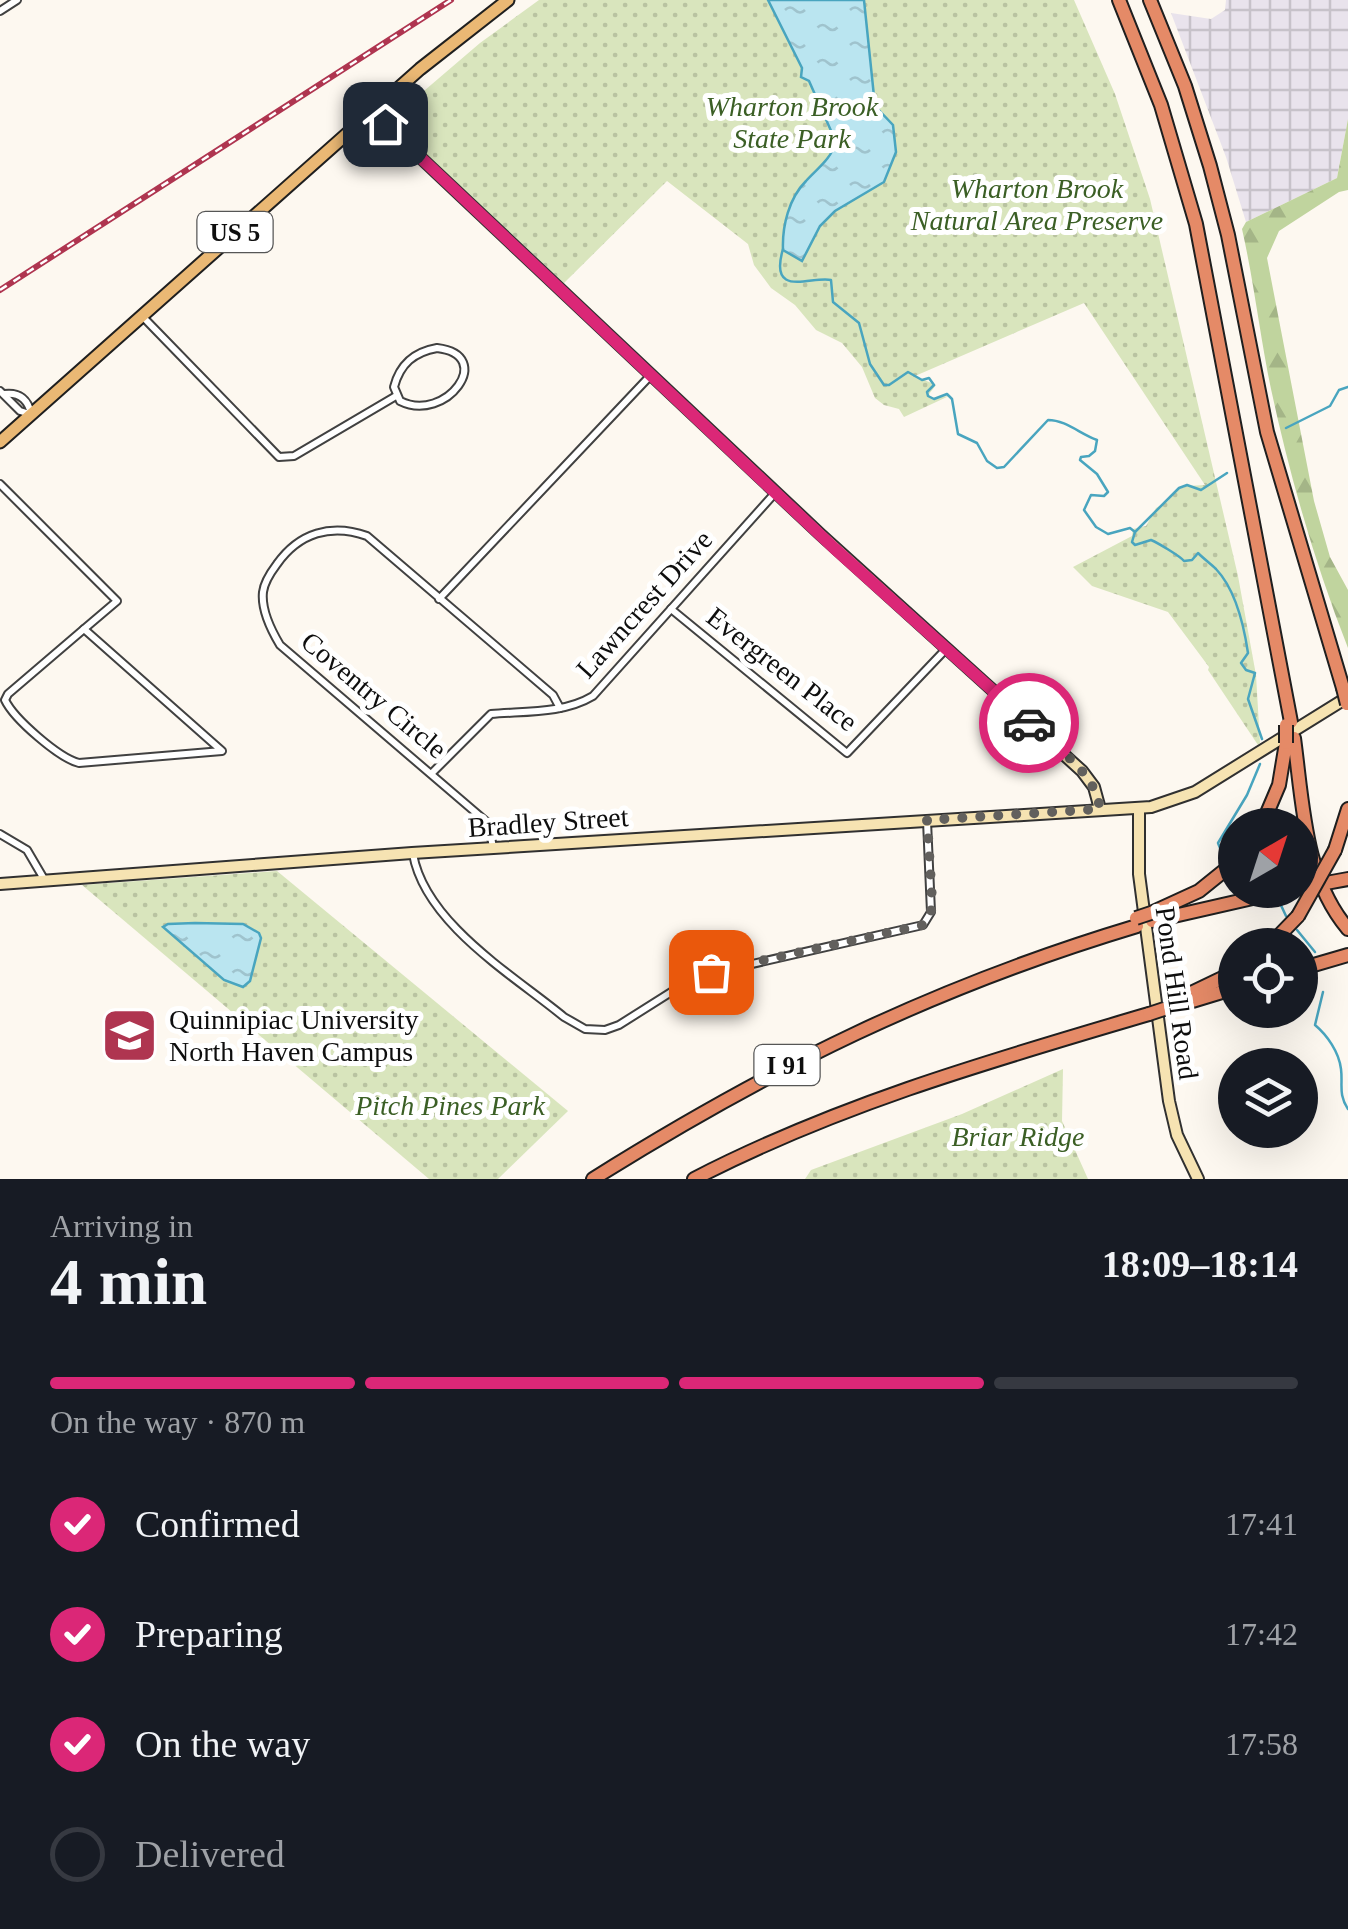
<!DOCTYPE html>
<meta charset="utf-8">
<style>
:root{--surface:#171b24;--page:#20242c;--text:#f1f3f6;--muted:#9ea1a6;--line:#363941;--accent:#db2777}
body{margin:0;font-family:Georgia,serif;background:var(--page);color:var(--text);height:100vh;display:flex;flex-direction:column;font-size:38px;white-space:nowrap}
*{box-sizing:border-box;margin:0}
p{font-size:32px;color:var(--muted)}
.icon{flex:none;width:55px;height:55px;fill:none;stroke:currentColor;stroke-width:2;stroke-linecap:round;stroke-linejoin:round}
.map{position:relative;height:1179px;overflow:hidden}
.panel{display:flex;flex-direction:column;background:var(--surface);flex:1}
.panel>*{flex:none}
.needle{width:65px;rotate:39deg}
.controls{position:absolute;left:1218px;top:808px;display:grid;gap:20px}
.controls a{display:grid;place-items:center;width:100px;height:100px;border-radius:50%;background:var(--surface);box-shadow:0 10px 40px #0002;font-size:50px}
.pin{position:absolute;display:grid;place-items:center;width:85px;height:85px;color:#fff;margin:-42px;border-radius:20px;box-shadow:0 5px 15px #0006}
.courier{position:absolute;display:grid;place-items:center;width:100px;height:100px;margin:-50px;border:8px solid #db2777;border-radius:50%;background:#fff;color:#222;box-shadow:0 2px 12px #0007}
.headline em{font-style:normal;font-weight:600}
.headline div{display:flex;flex-direction:column-reverse}
.headline{display:flex;align-items:center;justify-content:space-between;height:170px;padding:0 50px}
h1{font-size:65px;font-weight:600;line-height:75px}
.bar{display:grid;grid-template-columns:repeat(4,1fr);gap:15px 10px;align-content:center;height:120px;padding:0 50px}
.bar i{height:12px;border-radius:8px;background:var(--line)}
.bar .on{background:var(--accent)}
.bar p{grid-column:span 4}
ol{padding:0 50px;list-style:none}
li{display:flex;align-items:center;gap:30px;height:110px}
li p{margin-inline-start:auto}
li .icon{padding:10px;border-radius:50%;background:var(--accent);color:#fff;stroke-width:4}
li:last-child{color:var(--muted)}
li i{width:55px;height:55px;border:5px solid var(--line);border-radius:50%}
.map>svg:first-child{display:block}
.industrial{fill:url(#industrial-grid)}
.forest{fill:url(#forest-firs)}
.park{fill:url(#park-dots)}
.water{fill:url(#water-ripples);stroke:#49a5bf;stroke-width:2.5}
.lines{fill:none;stroke-linecap:round;stroke-linejoin:round}
.stream{stroke:#49a5bf;stroke-width:2.5}
.street-casing{stroke:#414141;stroke-width:10}
.secondary-casing{stroke:#303030;stroke-width:14}
.primary-casing{stroke:#1f1f1f;stroke-width:15}
.highway-casing{stroke:#1f1f1f;stroke-width:16}
.street{stroke:#fff;stroke-width:6}
.secondary{stroke:#f6e3b2;stroke-width:10}
.primary{stroke:#eab874;stroke-width:11}
.highway{stroke:#e58a67;stroke-width:12}
.rail-casing{stroke:#af3550;stroke-width:6}
.rail{stroke:#fff;stroke-width:2.5;stroke-dasharray:8;stroke-linecap:butt}
.highway-bridge-casing{stroke:#1f1f1f;stroke-width:16;stroke-linecap:butt}
.highway-bridge{stroke:#e58a67;stroke-width:12}
.done{stroke:#62605d;stroke-width:10;stroke-dasharray:0 18}
.route{stroke:#db2777;stroke-width:12}
.labels{text-anchor:middle;dominant-baseline:central;stroke-width:10;stroke-linejoin:round;paint-order:stroke}
.shield{fill:#fff;stroke:#565656;stroke-width:2.5}
.shield-label{font-size:25px;font-weight:bold;fill:#0e0e0e}
.park-label{font-size:28px;font-style:italic;fill:#3b5f25;stroke:#fff}
.street-label{font-size:28px;fill:#0e0e0e;stroke:#fff}
.poi-label{font-size:28px;fill:#0e0e0e;stroke:#fff;text-anchor:start}
</style>
<div class="map">
<svg width="1348" height="1179" viewBox="0 0 1348 1179">
<defs>
<pattern id="industrial-grid" width="8" height="8" patternUnits="userSpaceOnUse" patternTransform="scale(2.5)"><rect width="8" height="8" fill="#e9e3ec"/><path d="M0 4h8M4 0v8" fill="none" stroke="#c7c2c9"/></pattern>
<pattern id="forest-firs" width="22" height="20" patternUnits="userSpaceOnUse" patternTransform="scale(2.5)"><rect width="22" height="20" fill="#c0d49e"/><path d="M5 1l3.5 6h-7zM16 11l3.5 6h-7z" fill="#a4b587"/></pattern>
<pattern id="park-dots" width="8" height="8" patternUnits="userSpaceOnUse" patternTransform="scale(2.5)"><rect width="8" height="8" fill="#d9e5bd"/><path d="M2 2h.1M6 6h.1" fill="none" stroke="#b9c3a1" stroke-width="1.8" stroke-linecap="round"/></pattern>
<pattern id="water-ripples" width="26" height="14" patternUnits="userSpaceOnUse" patternTransform="scale(2.5)"><rect width="26" height="14" fill="#bae5f0"/><path d="M2 4q2-2 4 0t4 0M15 11q2-2 4 0t4 0" fill="none" stroke="#9fc3cd"/></pattern>
</defs>
<rect width="100%" height="100%" fill="#fdf8f0"/>
<polygon class="industrial" points="1226,0 1348,0 1348,119 1337,178 1246,222 1226,157 1171,13 1211,19 1225,10"/>
<path class="forest" d="M 1348,119 L 1348,190 L 1339,192 L 1279,231 L 1267,258 L 1314,501 L 1330,557 L 1348,590 L 1348,648 C 1315,564 1290,477 1271,389 C 1260,336 1254,282 1242,229 L 1246,222 L 1337,178 Z"/>
<g class="park">
<polygon points="539,0 1074,0 1115,94 1150,199 1238,576 1256,675 1260,743 1258,745 1208,670 1209,667 1168,612 1092,586 1073,567 1132,536 1133,529 1146,526 1156,508 1168,501 1177,490 1187,486 1205,485 1084,303 915,376 936,385 929,394 931,398 949,396 904,417 899,409 884,405 875,398 862,367 842,343 816,330 795,305 771,288 754,265 748,244 667,181 564,283 390,120 480,43"/>
<polygon points="277,871 568,1111 498,1179 429,1179 82,885"/>
<polygon points="1063,1069 1062,1121 1088,1179 805,1179 811,1170 962,1114"/>
</g>
<g class="water">
<path d="M 768,0 L 864,0 L 875,106 L 893,125 L 896,152 L 884,182 L 835,211 L 820,226 L 802,261 L 783,250 C 782,226 789,198 806,181 C 818,168 831,159 836,142 L 809,81 L 801,77 L 802,68 Z"/>
<polygon points="195,923 243,924 259,933 261,938 250,981 243,987 224,980 163,927 168,924"/>
</g>
<g class="lines">
<g class="stream">
<path d="M 783,249 C 768,300 813,275 831,280 L 833,302 L 859,323 L 870,364 L 884,385 L 889,385 L 908,372 L 922,380 L 929,378 L 934,385 L 927,392 L 928,396 L 934,399 L 947,394 L 952,399 L 958,434 L 977,443 L 987,461 L 997,468 L 1004,467 L 1048,420 C 1066,420 1080,434 1097,440 L 1095,451 L 1089,456 L 1081,457 L 1080,460 L 1097,474 L 1108,492 L 1104,496 L 1091,495 L 1084,510 L 1096,527 L 1108,534 L 1130,528 L 1135,532 L 1132,542 L 1135,545 L 1151,540 C 1158,543 1180,556 1184,561 L 1192,560 L 1198,553 C 1204,559 1211,564 1216,569 C 1235,589 1244,626 1248,653 L 1241,663 L 1246,670 L 1255,673 L 1248,699 L 1262,739"/>
<polyline points="1286,428 1330,406 1339,390 1348,387"/>
<polyline points="1135,532 1179,488 1187,485 1201,490 1227,473"/>
<polyline points="1220,848 1218,843 1247,795 1260,764"/>
<polyline points="1279,901 1286,916"/>
<polyline points="1297,930 1315,952"/>
<path d="M 1323,992 L 1315,1025 C 1327,1035 1339,1052 1341,1069 C 1343,1085 1338,1094 1348,1109"/>
</g>
<defs>
<g id="street">
<polyline points="0,11 17,0"/>
<polyline points="143,317 279,457 294,456 396,396"/>
<path d="M 437,348 C 497,355 446,424 400,401 L 394,387 C 400,364 414,352 437,348 Z"/>
<polyline points="0,391 20,411 30,414"/>
<path d="M 4,394 C 19,392 28,399 31,414"/>
<polyline points="0,484 117,601 84,629"/>
<polyline points="439,599 650,376"/>
<polyline points="671,609 847,753 946,649"/>
<path d="M 84,629 L 222,751 L 79,763 C 59,758 14,719 5,700 L 8,694 Z"/>
<path d="M 432,773 L 491,714 C 524,711 563,714 593,696 L 775,493"/>
<polyline points="0,834 27,850 44,879"/>
<path d="M 493,847 L 488,823 L 280,645 C 271,630 261,610 263,592 C 264,583 271,572 277,564 C 299,533 331,523 367,536 L 553,695 L 560,708"/>
<path d="M 413,854 C 425,923 513,975 564,1017 L 585,1029 L 605,1030 L 619,1025 L 695,977 L 923,925 L 931,912 L 927,821"/>
</g>
<g id="secondary">
<polyline points="371,111 820,534 1082,771 1094,787 1100,809"/>
<polyline points="1139,808 1139,874 1169,1101 1177,1135 1198,1179"/>
<polyline points="0,884 412,853 1151,807 1195,792 1348,697"/>
</g>
<polyline id="primary" points="0,442 420,69 508,0"/>
<g id="highway">
<polyline points="1119,0 1161,105 1196,224 1291,722"/>
<polyline points="1150,0 1185,86 1210,166 1228,235 1267,432 1343,688"/>
<path d="M 1294,738 C 1303,804 1304,877 1348,929"/>
<polyline points="1262,825 1279,785 1286,743"/>
<polyline points="1335,850 1348,809"/>
<polyline points="1326,883 1348,879"/>
<polyline points="1300,888 1312,885"/>
<polyline points="1151,913 1199,891 1235,862"/>
<polyline points="1152,921 1288,890"/>
<polyline points="1270,945 1298,916"/>
<polyline points="1300,969 1348,955"/>
<polyline points="1189,1002 1235,988"/>
<polyline points="1169,1008 1185,996 1235,972"/>
<path d="M 593,1179 C 772,1067 934,987 1137,926"/>
<path d="M 694,1179 C 839,1104 993,1060 1149,1014"/>
</g>
</defs>
<use href="#street" class="street-casing"/>
<use href="#secondary" class="secondary-casing"/>
<use href="#primary" class="primary-casing"/>
<use href="#highway" class="highway-casing"/>
<use href="#street" class="street"/>
<use href="#secondary" class="secondary"/>
<use href="#primary" class="primary"/>
<use href="#highway" class="highway"/>
<defs>
<polyline id="rail" points="0,290 451,0"/>
</defs>
<use href="#rail" class="rail-casing"/>
<use href="#rail" class="rail"/>
<defs>
<g id="highway-bridge">
<polyline points="1343,688 1347,704"/>
<polyline points="1286,743 1286,725"/>
<polyline points="1298,916 1335,850"/>
<polyline points="1136,918 1151,913"/>
<polyline points="1149,1014 1164,1009"/>
</g>
</defs>
<use href="#highway-bridge" class="highway-bridge-casing"/>
<use href="#highway-bridge" class="highway-bridge"/>
</g>
<g class="lines">
<path class="done" d="M 711,972 L 923,925 L 931,912 L 932,899 L 927,820 L 1100,809 C 1095,771 1055,747 1029,723"/>
<polyline class="route" points="385,124 834,548 1029,723"/>
</g>
<defs>
<symbol id="university-square" viewBox="-11 -11 22 22"><rect x="-9" y="-9" width="18" height="18" rx="4" fill="#af3550" stroke="#fff"/><path d="M0-5L7-2L0 1L-7-2ZM-4 1L0 2.5L4 1V4Q0 6-4 4Z" fill="#fff"/></symbol>
</defs>
<g fill-rule="evenodd">
<use href="#university-square" x="98" y="1004" width="63" height="63"/>
</g>
<g class="labels">
<g class="shield">
<rect x="197.5" y="212" width="75" height="40" rx="8"/>
<rect x="754.5" y="1045" width="65" height="40" rx="8"/>
</g>
<g class="shield-label">
<text x="235" y="232">US 5</text>
<text x="787" y="1065">I 91</text>
</g>
<g class="park-label">
<text x="792" y="106">Wharton Brook<tspan x="792" dy="32">State Park</tspan></text>
<text x="1037" y="188">Wharton Brook<tspan x="1037" dy="32">Natural Area Preserve</tspan></text>
<text x="450" y="1105">Pitch Pines Park</text>
<text x="1018" y="1136">Briar Ridge</text>
</g>
<g class="street-label">
<text transform="translate(644 604) rotate(-48)">Lawncrest Drive</text>
<text transform="translate(782 669) rotate(38)">Evergreen Place</text>
<text transform="translate(374 695) rotate(40)">Coventry Circle</text>
<text transform="translate(548 822) rotate(-4)">Bradley Street</text>
<text transform="translate(1177 993) rotate(82)">Pond Hill Road</text>
</g>
<g class="poi-label">
<text x="169" y="1019">Quinnipiac University<tspan x="169" dy="32">North Haven Campus</tspan></text>
</g>
</g>
</svg>
<div class="controls">
<a><svg class="needle" viewBox="-14 -14 28 28"><path d="M0-13l5 13h-10z" fill="#e53935"/><path d="M0 13l5-13h-10z" fill="#9ea1a6"/></svg></a>
<a><svg class="icon" aria-label="locate" viewBox="0 0 24 24"><circle cx="12" cy="12" r="6"/><path d="M12 2v4M12 18v4M2 12h4M18 12h4"/></svg></a>
<a><svg class="icon" aria-label="layers" viewBox="0 0 24 24"><path d="M12 4l9 5-9 5-9-5zM3 14l9 5 9-5"/></svg></a>
</div>
<div class="pin" style="left:711px;top:972px;background:#ea580c"><svg class="icon" aria-label="bag" viewBox="0 0 24 24"><path d="M5 8h14l-1 12H6zM9 8a3 3 0 0 1 6 0"/></svg></div>
<div class="pin" style="left:385px;top:124px;background:#1f2937"><svg class="icon" aria-label="home" viewBox="0 0 24 24"><path d="M3 11l9-7 9 7M6 9v11h12V9"/></svg></div>
<div class="courier" style="left:1029px;top:723px"><svg class="icon" aria-label="car" viewBox="0 0 24 24"><path d="M5 17H2v-5l4-1 3-4h7l3 4 3 1v5h-3M9 17h6M6 11h13"/><circle cx="7" cy="17" r="2"/><circle cx="17" cy="17" r="2"/></svg></div>
</div>
<section class="panel">
<div class="headline"><div><h1>4 min</h1><p>Arriving in</p></div><em>18:09–18:14</em></div>
<div class="bar"><i class="on"></i><i class="on"></i><i class="on"></i><i></i><p>On the way · 870 m</p></div>
<ol>
<li><svg class="icon" aria-label="check" viewBox="0 0 24 24"><path d="M5 12l5 5 9-10"/></svg>Confirmed<p>17:41</p></li>
<li><svg class="icon" aria-label="check" viewBox="0 0 24 24"><path d="M5 12l5 5 9-10"/></svg>Preparing<p>17:42</p></li>
<li><svg class="icon" aria-label="check" viewBox="0 0 24 24"><path d="M5 12l5 5 9-10"/></svg>On the way<p>17:58</p></li>
<li><i></i>Delivered</li>
</ol>
</section>
